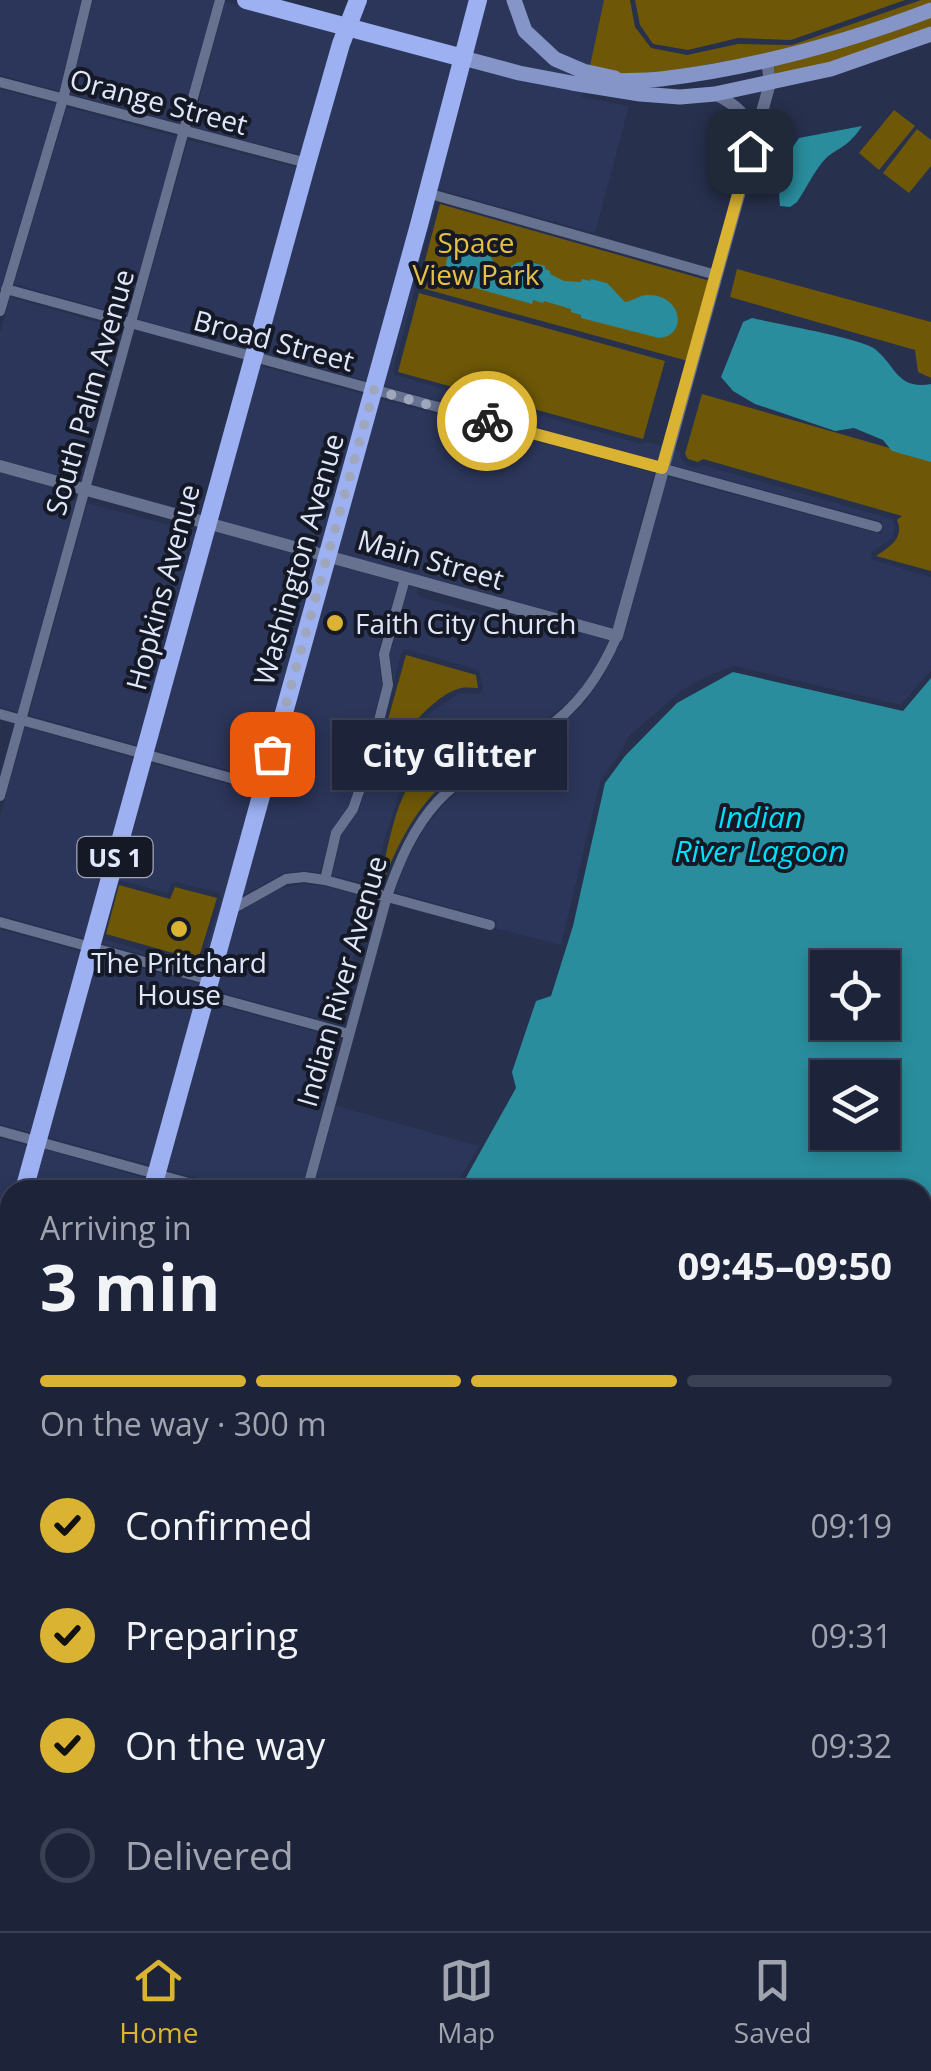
<!DOCTYPE html>
<meta charset="utf-8">
<style>
:root{--surface:#1d243a;--page:#252c42;--text:#f1f3f6;--muted:#a0a4af;--line:#3b4154;--accent:#dab333}
body{margin:0;font-family:"Open Sans",sans-serif;background:var(--page);color:var(--text);height:100vh;display:flex;flex-direction:column;font-size:38px;white-space:nowrap}
*{box-sizing:border-box;margin:0}
p{font-size:32px;color:var(--muted)}
.icon{flex:none;width:55px;height:55px;fill:none;stroke:currentColor;stroke-width:2;stroke-linecap:round;stroke-linejoin:round}
.map{position:relative;flex:1;overflow:hidden}
.sheet{position:absolute;left:0px;top:1180px;width:932px;height:752px;display:flex;flex-direction:column;background:var(--surface);border-radius:30px 30px 0 0;box-shadow:0 5px 15px #0003,0 0 0 2px var(--line)}
.sheet>*{flex:none}
.controls{position:absolute;left:810px;top:950px;display:grid;gap:20px}
.controls a{display:grid;place-items:center;width:90px;height:90px;border-radius:0px;background:var(--surface);box-shadow:0 5px 15px #0003,0 0 0 2px var(--line);font-size:50px}
.pin{position:absolute;display:grid;place-items:center;width:85px;height:85px;color:#fff;margin:-42px;border-radius:20px;box-shadow:0 5px 15px #0006}
.courier{position:absolute;display:grid;place-items:center;width:100px;height:100px;margin:-50px;border:8px solid #dab333;border-radius:50%;background:#fff;color:#222;box-shadow:0 2px 12px #0007}
.bubble{position:absolute;height:70px;border-radius:0px;background:var(--surface);box-shadow:0 5px 15px #0003,0 0 0 2px var(--line);font-size:32px;font-weight:700;line-height:70px;text-align:center}
.headline em{font-style:normal;font-weight:700}
.headline div{display:flex;flex-direction:column-reverse}
.headline{display:flex;align-items:center;justify-content:space-between;height:170px;padding:0 40px}
h1{font-size:65px;font-weight:700;line-height:75px}
.bar{display:grid;grid-template-columns:repeat(4,1fr);gap:15px 10px;align-content:center;height:120px;padding:0 40px}
.bar i{height:12px;border-radius:8px;background:var(--line)}
.bar .on{background:var(--accent)}
.bar p{grid-column:span 4}
ol{padding:0 40px;list-style:none}
li{display:flex;align-items:center;gap:30px;height:110px}
li p{margin-inline-start:auto}
li .icon{padding:10px;border-radius:50%;background:var(--accent);color:#111;stroke-width:4}
li:last-child{color:var(--muted)}
li i{width:55px;height:55px;border:5px solid var(--line);border-radius:50%}
.tabs{display:flex;justify-content:space-around;align-items:center;height:140px;border-top:2px solid var(--line);background:var(--surface);font-size:28px;color:var(--muted)}
.tabs a{display:grid;justify-items:center;gap:5px}
.tabs .on{color:var(--accent)}
.map>svg:first-child{display:block}
.built{fill:#2c365a;fill-rule:evenodd}
.green{fill:#6e5807}
.water{fill:#298d9d;fill-rule:evenodd}
.lines{fill:none;stroke-linecap:round;stroke-linejoin:round}
.minor{stroke:#677291;stroke-width:10}
.tertiary{stroke:#677291;stroke-width:12}
.secondary{stroke:#8595c8;stroke-width:15}
.primary{stroke:#9cb0f2;stroke-width:18}
.done{stroke:#9fa7bd;stroke-width:10;stroke-dasharray:0 18}
.route{stroke:#dab333;stroke-width:12}
.poi-dot{fill:#dab333;stroke:#151926;stroke-width:4}
.labels{text-anchor:middle;dominant-baseline:central;stroke-width:8;stroke-linejoin:round;paint-order:stroke}
.shield{fill:#151926;stroke:#a3a9ba;stroke-width:2.5}
.shield-label{font-size:25px;font-weight:bold;fill:#e0e7fa}
.street-label{font-size:28px;fill:#e0e7fa;stroke:#151926}
.park-label{font-size:28px;fill:#e6bf44;stroke:#151926}
.poi-label{font-size:28px;fill:#e0e7fa;stroke:#151926;text-anchor:start}
.water-label{font-size:30px;font-style:italic;fill:#00dffb;stroke:#151926}
</style>
<div class="map">
<svg width="931" height="1931" viewBox="0 0 931 1931">
<rect width="100%" height="100%" fill="#27304d"/>
<g class="built">
<polygon points="0,0 81,0 59,91 0,75"/>
<polygon points="93,0 214,0 181,124 70,94"/>
<polygon points="365,0 472,0 459,50 355,22"/>
<polygon points="484,0 507,0 520,34 578,76 520,67 470,53"/>
<polygon points="520,0 604,0 590,66 558,53 530,27"/>
<polygon points="225,2 339,31 303,155 192,127"/>
<polygon points="351,34 455,63 370,382 261,353"/>
<polygon points="467,66 583,91 582,97 629,106 595,233 434,188"/>
<polygon points="0,89 56,104 0,290"/>
<polygon points="67,107 177,137 127,316 14,284"/>
<polygon points="188,140 300,168 250,350 138,319"/>
<polygon points="431,201 436,202 413,285 415,291 393,370 394,375 642,444 647,442 662,446 658,461 381,385"/>
<polygon points="10,297 118,328 75,480 0,459 0,333"/>
<polygon points="258,365 366,395 324,548 215,519"/>
<polygon points="377,398 654,473 613,628 335,552"/>
<polygon points="673,449 680,451 680,457 686,465 698,468 703,465 892,519 895,527 892,538 872,552 871,556 873,560 931,577 931,670 901,705 734,666 709,675 682,690 628,737 619,755 600,782 561,945 495,928 497,921 395,892 405,863 423,830 443,805 471,780 548,735 583,705 604,675 625,633 665,476 881,534 883,522 669,464"/>
<polygon points="0,473 72,492 70,498 76,500 18,712 0,707"/>
<polygon points="87,503 199,533 140,746 29,715"/>
<polygon points="211,531 321,561 260,779 151,749"/>
<polygon points="332,564 398,583 378,652 382,685 361,767 348,806 331,832 320,873 305,871 284,873 238,899"/>
<polygon points="409,586 418,589 417,594 421,597 574,640 579,638 581,633 609,640 595,668 576,695 542,724 530,731 527,726 508,721 485,722 454,732 421,763 400,791 384,841 375,881 377,887 332,875 341,836 358,811 372,771 383,771 396,752 432,711 460,693 479,694 483,689 479,670 406,649 401,653 394,681 390,654"/>
<polygon points="25,727 137,759 86,939 0,915 0,817"/>
<path d="M 148,762 L 256,792 L 206,972 L 97,942 ZM 117,880 L 168,893 L 171,884 L 176,882 L 220,893 L 221,899 L 201,964 L 197,966 L 103,939 L 101,936 Z"/>
<polygon points="303,884 324,886 370,898 336,1024 213,990 233,916 280,888"/>
<polygon points="0,929 82,952 32,1133 0,1124"/>
<polygon points="94,955 203,985 153,1166 44,1136"/>
<polygon points="210,1003 332,1036 315,1099 325,1102 303,1183 293,1180 290,1190 238,1190 164,1169"/>
<polygon points="336,1105 336,1106 479,1146 453,1190 331,1190 314,1186"/>
<polygon points="0,1138 29,1146 18,1190 10,1190 10,1218 0,1254"/>
<polygon points="40,1148 149,1179 146,1190 30,1190"/>
<polygon points="0,1366 10,1369 10,1497 0,1494"/>
<polygon points="0,1538 10,1540 10,1670 0,1706"/>
<polygon points="10,1713 10,1922 16,1923 14,1931 0,1931 0,1748"/>
</g>
<g class="green">
<polygon points="604,0 630,0 635,27 651,48 687,55 738,44 792,45 921,0 931,0 931,3 831,37 767,54 659,73 625,74 590,66"/>
<polygon points="635,0 905,0 791,40 738,38 688,50 653,44 640,25"/>
<polygon points="931,17 931,27 830,63 775,75 774,65"/>
<polygon points="894,110 915,126 879,170 859,153"/>
<polygon points="917,129 931,140 931,166 909,193 883,173"/>
<polygon points="440,204 710,281 688,361 418,287"/>
<polygon points="737,269 931,322 931,378 918,372 915,350 730,297"/>
<polygon points="419,293 665,361 643,439 398,372"/>
<path d="M 702,394 L 931,460 L 931,571 L 876,556 C 889,547 905,538 897,520 L 902,516 L 703,459 L 698,462 L 688,459 L 685,454 Z"/>
<path d="M 406,655 L 476,675 L 478,688 C 472,688 467,687 461,688 C 434,693 395,744 380,767 L 375,766 Z"/>
<path d="M 506,727 L 525,732 C 500,746 473,758 451,777 C 418,804 397,844 383,883 L 380,882 C 386,856 393,814 406,791 C 415,775 438,749 453,739 C 468,728 489,727 506,727 Z"/>
<polygon points="119,885 170,899 175,887 217,898 198,960 106,934"/>
</g>
<g class="water">
<path d="M 862,126 C 852,141 846,145 831,154 C 817,164 807,188 797,202 L 790,207 L 780,206 C 777,182 784,158 799,138 Z"/>
<path d="M 465,245 C 473,246 482,247 488,253 C 494,259 494,269 505,269 C 511,268 514,263 520,262 C 528,260 537,264 545,266 L 545,269 L 550,271 L 550,274 L 564,281 L 581,282 L 582,279 L 590,281 L 591,279 L 607,283 L 625,302 C 633,301 639,295 648,295 C 684,295 687,337 659,338 L 581,318 L 581,315 L 571,312 L 571,309 L 544,301 L 543,303 L 533,300 L 532,304 L 458,283 C 442,272 442,259 457,246 Z"/>
<path d="M 752,318 C 773,323 864,339 875,349 C 896,366 897,390 931,384 L 931,462 L 892,451 L 883,440 L 854,428 L 835,431 L 755,404 L 733,391 L 721,377 L 743,322 Z"/>
<path d="M 733,672 L 903,711 L 931,678 L 931,1931 L 252,1931 L 254,1922 L 922,1922 L 922,1190 L 459,1190 L 516,1088 L 512,1072 L 536,1001 L 551,996 L 573,926 L 605,783 L 625,756 L 677,703 ZM 828,968 L 882,968 L 882,1022 L 828,1022 ZM 828,1078 L 882,1078 L 882,1132 L 828,1132 Z"/>
</g>
<g class="lines">
<g class="minor">
<polyline points="0,82 307,163"/>
<polyline points="427,193 716,275"/>
<polyline points="6,289 877,527"/>
<polyline points="0,311 63,99 87,0"/>
<polyline points="0,714 263,787"/>
<polyline points="0,796 220,0"/>
<polyline points="325,880 336,833 353,809 367,768 388,685 384,654 405,579"/>
<polyline points="229,911 286,879 304,877 325,880 490,925"/>
<polyline points="0,922 210,980"/>
<polyline points="206,995 349,1034"/>
<polyline points="0,1131 214,1190"/>
<path d="M 307,1190 L 387,896 C 399,862 413,828 438,801 C 467,770 506,754 541,732 C 578,708 600,675 617,636"/>
<polyline points="96,1931 99,1922"/>
</g>
<g class="tertiary">
<path d="M 715,94 C 734,104 751,115 750,139"/>
<polyline points="0,466 617,636 770,83 767,60"/>
</g>
<g class="secondary">
<polyline points="514,0 525,31 555,59 583,71 615,78"/>
<polyline points="463,58 519,73 572,83 640,94 680,97 715,94 831,69 931,34"/>
<path d="M 606,81 C 624,80 643,81 661,79 C 753,68 844,43 931,10"/>
<polyline points="0,1359 10,1362"/>
</g>
<g class="primary">
<polyline points="246,0 463,58"/>
<polyline points="24,1190 307,163 341,44 358,0"/>
<polyline points="152,1190 419,225 478,0"/>
<polyline points="0,1276 10,1239"/>
<polyline points="0,1727 10,1692"/>
</g>
</g>
<g class="lines">
<polyline class="done" points="272,754 374,390 487,421"/>
<polyline class="route" points="487,421 662,468 750,151"/>
</g>
<g class="poi-dot">
<circle cx="335" cy="623" r="10"/>
<circle cx="179" cy="929" r="10"/>
</g>
<g class="labels">
<rect class="shield" x="77.5" y="837" width="75" height="40" rx="8"/>
<g class="shield-label">
<text x="115" y="857">US 1</text>
</g>
<g class="street-label">
<text transform="translate(159 101) rotate(15)">Orange Street</text>
<text transform="translate(274 340) rotate(15)">Broad Street</text>
<text transform="translate(89 392) rotate(-74)">South Palm Avenue</text>
<text transform="translate(298 559) rotate(-74)">Washington Avenue</text>
<text transform="translate(431 559) rotate(16)">Main Street</text>
<text transform="translate(162 587) rotate(-75)">Hopkins Avenue</text>
<text transform="translate(341 981) rotate(-74)">Indian River Avenue</text>
</g>
<g class="park-label">
<text x="476" y="242">Space<tspan x="476" dy="32">View Park</tspan></text>
</g>
<g class="poi-label">
<text x="355" y="623">Faith City Church</text>
<text x="179" y="962" text-anchor="middle">The Pritchard<tspan x="179" dy="32">House</tspan></text>
</g>
<g class="water-label">
<text x="760" y="816">Indian<tspan x="760" dy="34">River Lagoon</tspan></text>
</g>
</g>
</svg>
<div class="controls">
<a><svg class="icon" aria-label="locate" viewBox="0 0 24 24"><circle cx="12" cy="12" r="6"/><path d="M12 2v4M12 18v4M2 12h4M18 12h4"/></svg></a>
<a><svg class="icon" aria-label="layers" viewBox="0 0 24 24"><path d="M12 4l9 5-9 5-9-5zM3 14l9 5 9-5"/></svg></a>
</div>
<div class="pin" style="left:272px;top:754px;background:#ea580c"><svg class="icon" aria-label="bag" viewBox="0 0 24 24"><path d="M5 8h14l-1 12H6zM9 8a3 3 0 0 1 6 0"/></svg></div>
<div class="pin" style="left:750px;top:151px;background:#1f2937"><svg class="icon" aria-label="home" viewBox="0 0 24 24"><path d="M3 11l9-7 9 7M6 9v11h12V9"/></svg></div>
<div class="courier" style="left:487px;top:421px"><svg class="icon" aria-label="bike" viewBox="0 0 24 24"><circle cx="6" cy="16" r="4"/><circle cx="18" cy="16" r="4"/><path d="M6 16l4-8h5l3 8M10 8l3 8H6M13 5h3"/></svg></div>
<div class="bubble" style="left:332px;top:720px;width:235px">City Glitter</div>
<section class="sheet">
<div class="headline"><div><h1>3 min</h1><p>Arriving in</p></div><em>09:45–09:50</em></div>
<div class="bar"><i class="on"></i><i class="on"></i><i class="on"></i><i></i><p>On the way · 300 m</p></div>
<ol>
<li><svg class="icon" aria-label="check" viewBox="0 0 24 24"><path d="M5 12l5 5 9-10"/></svg>Confirmed<p>09:19</p></li>
<li><svg class="icon" aria-label="check" viewBox="0 0 24 24"><path d="M5 12l5 5 9-10"/></svg>Preparing<p>09:31</p></li>
<li><svg class="icon" aria-label="check" viewBox="0 0 24 24"><path d="M5 12l5 5 9-10"/></svg>On the way<p>09:32</p></li>
<li><i></i>Delivered</li>
</ol>
</section>
</div>
<nav class="tabs">
<a class="on"><svg class="icon" aria-label="home" viewBox="0 0 24 24"><path d="M3 11l9-7 9 7M6 9v11h12V9"/></svg>Home</a>
<a><svg class="icon" aria-label="map" viewBox="0 0 24 24"><path d="M3 6l6-2 6 2 6-2v14l-6 2-6-2-6 2zM9 4v14M15 6v14"/></svg>Map</a>
<a><svg class="icon" aria-label="saved" viewBox="0 0 24 24"><path d="M7 4h10v16l-5-4-5 4z"/></svg>Saved</a>
</nav>
